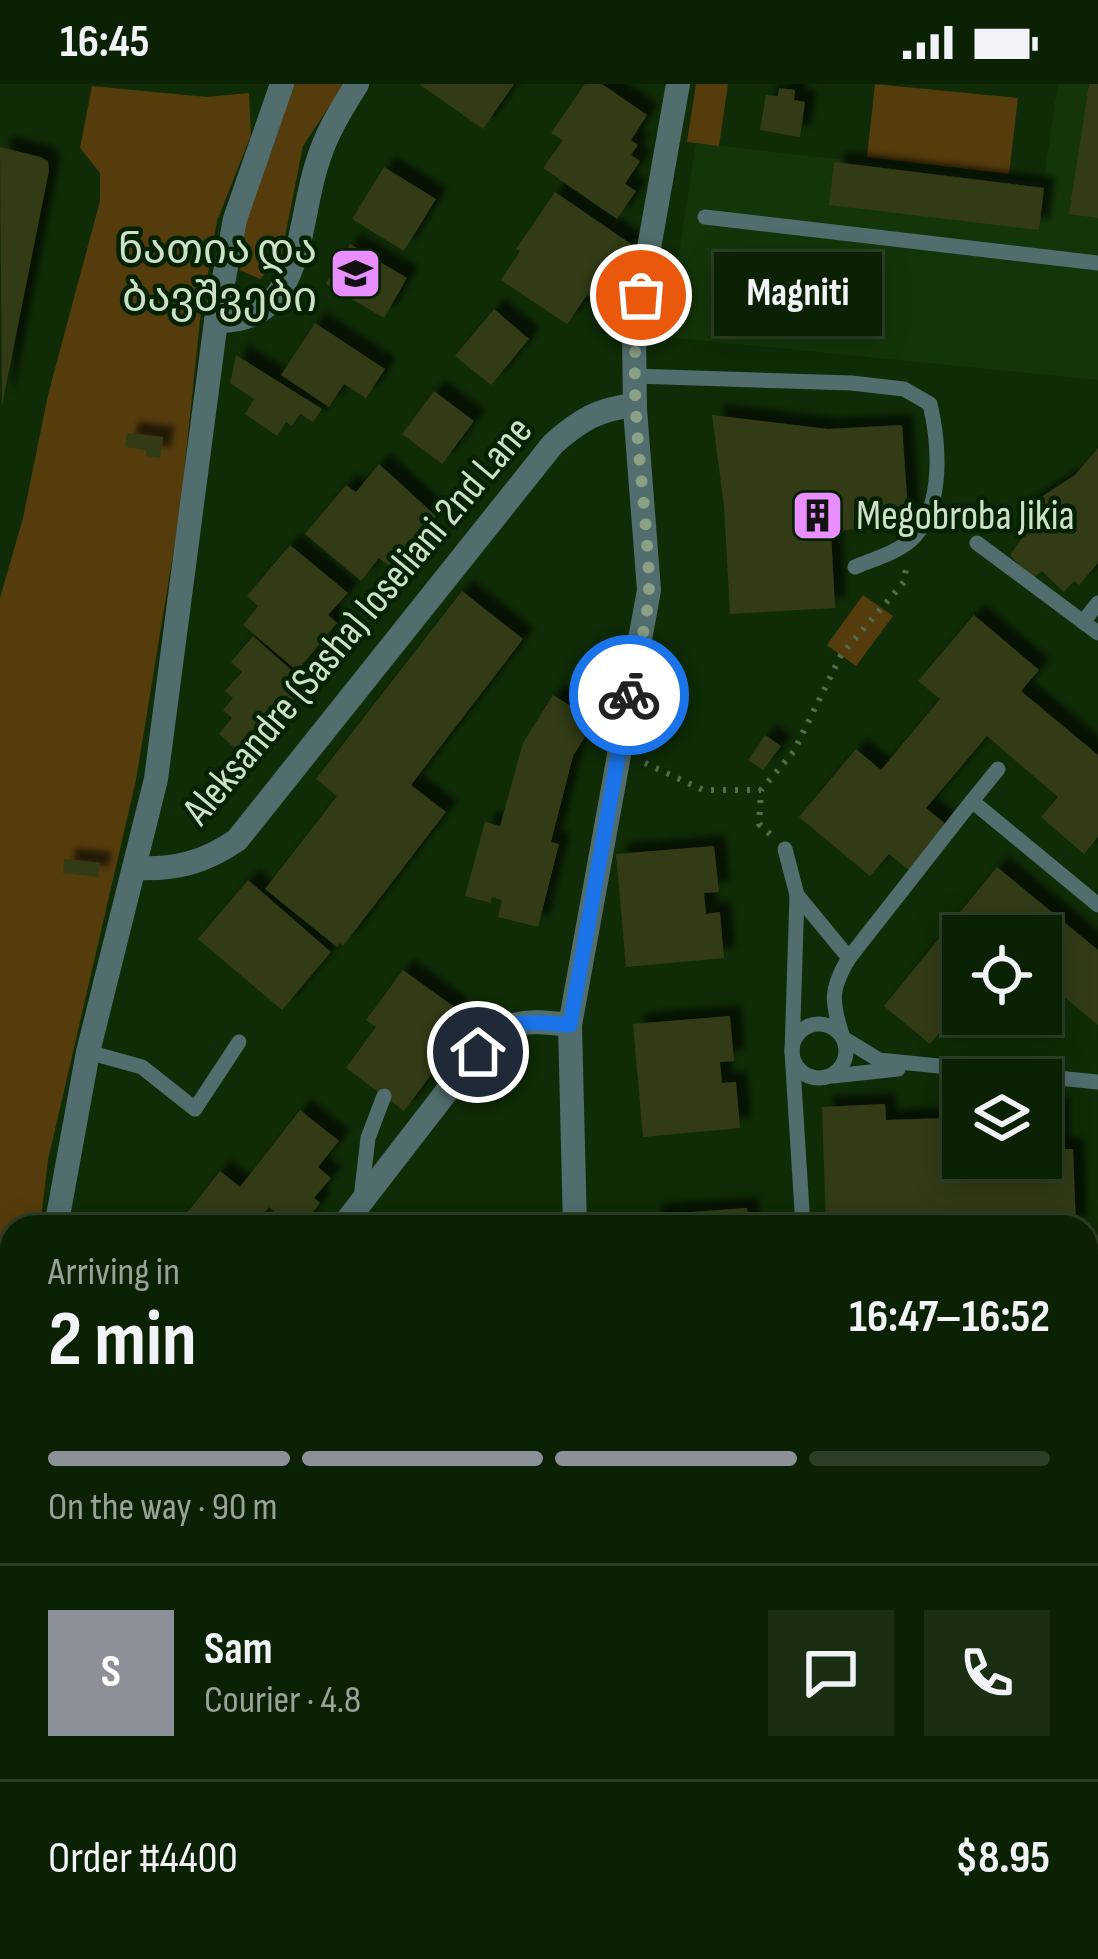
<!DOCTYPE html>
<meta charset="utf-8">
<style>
:root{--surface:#0b2104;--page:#192e13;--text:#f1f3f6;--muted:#9aa39a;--line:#2b3e26;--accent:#8c9099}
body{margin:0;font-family:"Sofia Sans Condensed","Noto Sans Georgian",sans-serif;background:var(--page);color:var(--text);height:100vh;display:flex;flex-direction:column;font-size:45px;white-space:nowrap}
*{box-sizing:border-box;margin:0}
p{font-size:39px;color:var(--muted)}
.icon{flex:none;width:66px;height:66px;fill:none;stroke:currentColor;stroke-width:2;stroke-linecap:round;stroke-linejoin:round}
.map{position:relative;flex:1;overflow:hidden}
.drawer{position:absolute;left:0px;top:1131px;width:1098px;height:744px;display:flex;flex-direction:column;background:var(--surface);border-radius:36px 36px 0 0;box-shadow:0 6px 30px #0003,0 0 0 3px var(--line)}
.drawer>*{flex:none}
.tools{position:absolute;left:942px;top:831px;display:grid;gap:24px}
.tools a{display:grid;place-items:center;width:120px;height:120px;border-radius:0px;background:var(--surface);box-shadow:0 6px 30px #0003,0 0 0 3px var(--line);font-size:60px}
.pin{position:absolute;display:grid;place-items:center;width:102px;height:102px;color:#fff;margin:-51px;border:6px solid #fff;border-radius:50%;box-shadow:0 3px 12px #0007}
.courier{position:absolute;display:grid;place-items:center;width:120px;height:120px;margin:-60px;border:9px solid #1a73e8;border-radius:50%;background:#fff;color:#222;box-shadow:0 3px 15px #0007}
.bubble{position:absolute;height:84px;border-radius:0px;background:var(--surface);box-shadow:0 6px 30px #0003,0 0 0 3px var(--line);font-size:39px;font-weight:700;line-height:84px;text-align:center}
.overview em{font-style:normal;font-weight:700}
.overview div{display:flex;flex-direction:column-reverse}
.overview{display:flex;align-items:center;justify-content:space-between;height:204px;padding:0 48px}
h1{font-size:78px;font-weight:700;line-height:90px}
.bar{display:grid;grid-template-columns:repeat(4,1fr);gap:18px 12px;align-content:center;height:144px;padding:0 48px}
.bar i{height:15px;border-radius:9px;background:var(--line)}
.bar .on{background:var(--accent)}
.bar p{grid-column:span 4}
.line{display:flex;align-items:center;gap:30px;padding:0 48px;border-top:3px solid var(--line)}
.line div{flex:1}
.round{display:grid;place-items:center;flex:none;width:126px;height:126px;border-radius:0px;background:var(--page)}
.status{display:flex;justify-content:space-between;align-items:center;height:84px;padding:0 60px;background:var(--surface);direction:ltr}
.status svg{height:33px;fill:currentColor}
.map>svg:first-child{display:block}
.built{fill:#143509}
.green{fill:#553c0c}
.building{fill:#333b14;filter:url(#shadow)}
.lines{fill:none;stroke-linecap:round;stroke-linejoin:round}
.path{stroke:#536c4c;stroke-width:6;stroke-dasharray:3 9;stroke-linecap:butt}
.lane{stroke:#516d6e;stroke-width:15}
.street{stroke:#516d6e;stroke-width:24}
.done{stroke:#8ba185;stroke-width:12;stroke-dasharray:0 21.6}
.route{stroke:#1a73e8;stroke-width:15}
.labels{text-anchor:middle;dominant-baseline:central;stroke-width:9;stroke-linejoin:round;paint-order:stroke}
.poi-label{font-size:42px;fill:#cee0ca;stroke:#052200;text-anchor:end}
.street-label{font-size:42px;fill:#cee0ca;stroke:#052200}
</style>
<div class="status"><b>16:45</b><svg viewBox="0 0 49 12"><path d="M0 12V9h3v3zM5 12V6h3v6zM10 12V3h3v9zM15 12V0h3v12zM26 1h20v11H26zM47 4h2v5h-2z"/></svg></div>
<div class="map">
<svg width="1098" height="1875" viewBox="0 0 1098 1875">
<defs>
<filter id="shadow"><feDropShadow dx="11" dy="-11" stdDeviation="3" flood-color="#0009"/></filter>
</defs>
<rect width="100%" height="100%" fill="#0f2c06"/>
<g class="built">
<polygon points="1058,0 1098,0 1098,296 666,253 696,59 1043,99"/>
<polygon points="400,1863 1037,1863 1037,1875 408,1875"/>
</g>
<g class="green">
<polygon points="293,0 344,0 303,62 281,173 260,195 240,186 243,144"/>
<polygon points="696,0 728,0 719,62 687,58"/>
<polygon points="875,0 1018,14 1009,90 867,73"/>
<polygon points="92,2 207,13 249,9 251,51 217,137 200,236 180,428 136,696 48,1076 40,1143 12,1143 12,1274 0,1273 0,514 23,434 48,311 100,117 100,89 80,64"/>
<polygon points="863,511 893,532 856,582 827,561"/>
<polygon points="60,1863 399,1863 408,1875 60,1875"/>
</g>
<g class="building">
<polygon points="419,0 514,0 483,45"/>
<polygon points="585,0 602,0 647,31 631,56 638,61 631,71 640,77 625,100 636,107 617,135 543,84 563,56 551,49"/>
<polygon points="1089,0 1098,0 1098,134 1069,130"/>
<polygon points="779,4 795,6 794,16 805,18 800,53 760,46 766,11 778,12"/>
<polygon points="0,63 40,73 48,77 49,86 2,321"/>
<polygon points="834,78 1044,104 1039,146 829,121"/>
<polygon points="384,83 436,115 404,167 352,135"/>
<polygon points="555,108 631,160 594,215 587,211 567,240 501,196 520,167 516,165"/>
<polygon points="350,160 407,194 384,234 326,200"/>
<polygon points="494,225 529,255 491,301 455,272"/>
<polygon points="315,239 385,285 366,314 344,300 329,323 281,291"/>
<polygon points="236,271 322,325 313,338 300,330 292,342 286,338 277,352 245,330 254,315 230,299"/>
<polygon points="434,307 474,337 442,380 402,350"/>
<polygon points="712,331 828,345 902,341 909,442 831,447 835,524 730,530 724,422"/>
<polygon points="127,349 163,353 160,374 146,372 146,366 125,363"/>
<polygon points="1098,364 1098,479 1079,501 1074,497 1064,508 1042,487 1032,495 1010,471 1025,450 1016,429 1075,391"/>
<polygon points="379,380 436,432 392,485 379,474 361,497 305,450 346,401 356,408"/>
<polygon points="290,461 348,509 328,531 337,539 297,587 243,541 258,522 247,512"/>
<polygon points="462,507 523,555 411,701 446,728 343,862 340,859 337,863 265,805 337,712 316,695"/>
<polygon points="974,531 1039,586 1021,607 1098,671 1098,753 1084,770 1041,733 1058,713 987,652 926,724 948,742 910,787 889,770 870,792 799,733 856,665 881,686 940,615 918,597"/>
<polygon points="253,552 307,600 244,672 219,650 232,634 223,626 233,614 225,607 242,588 231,578"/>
<polygon points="553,611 595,637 573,672 551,758 559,760 538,843 498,833 502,816 492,813 491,819 465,812 485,738 500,742 523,659"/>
<polygon points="765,651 781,662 763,686 748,676"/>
<polygon points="714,762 719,808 704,809 706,830 720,828 724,874 626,883 616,770"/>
<polygon points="64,775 100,779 98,793 63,789"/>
<polygon points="997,783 1098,866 1098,941 1041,894 1041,852 963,852 963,920 930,960 884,922"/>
<polygon points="248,796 331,868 282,926 198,855"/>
<polygon points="403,886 457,925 436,953 451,964 404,1027 346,984 376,943 366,936"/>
<polygon points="730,932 734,977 720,978 722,999 736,998 740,1044 643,1053 633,940"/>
<polygon points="963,1019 963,1074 1041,1074 1041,1024 1058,1023 1059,1065 1073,1065 1076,1143 826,1143 822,1023 885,1020 886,1036 947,1034 947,1020"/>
<polygon points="300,1026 339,1057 318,1083 331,1094 314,1114 320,1119 301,1143 294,1143 269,1123 253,1143 176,1143 220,1087 240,1103"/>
<polygon points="747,1124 749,1143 651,1143 650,1131"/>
<polygon points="0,1311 12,1312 12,1359 0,1358"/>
<polygon points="0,1366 12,1367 12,1603 0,1602"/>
<polygon points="0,1606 12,1607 10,1768 0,1767"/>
<polygon points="0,1769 12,1770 12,1812 8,1811 7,1825 12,1825 12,1867 0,1866"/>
</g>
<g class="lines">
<g class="path">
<polyline points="645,679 703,706 761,706"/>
<polyline points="770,750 759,740 761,706 794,667 841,571 904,498 906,484"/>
<polyline points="1086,1468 1094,1468"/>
<polyline points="1086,1500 1092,1500"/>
<polyline points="586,1875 586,1863"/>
</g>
<g class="lane">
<polyline points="705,133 1098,179"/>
<path d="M 634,292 L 851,299 L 904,305 L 930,320 C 939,358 944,419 915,452 C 900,468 874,475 855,483"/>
<polyline points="977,459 1098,549"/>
<polyline points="1083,538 1098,519"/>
<polyline points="972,717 998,685"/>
<polyline points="785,765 797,811 849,874"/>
<polyline points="797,811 792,968 803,1143"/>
<path d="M 1098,821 L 972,717 L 849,874 C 829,907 832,918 843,954 L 879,976 L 1098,998"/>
<circle cx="819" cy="967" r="27"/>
<polyline points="88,968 142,983 195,1025 239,958"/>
<polyline points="833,992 898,985"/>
<polyline points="361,1114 368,1054 384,1012"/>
<polyline points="1086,1418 1098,1418"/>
<polyline points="418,1863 427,1875"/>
<polyline points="863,1863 931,1867"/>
<polyline points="996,1863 1098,1867"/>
<polyline points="538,1875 538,1863"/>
<polyline points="777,1875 777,1863"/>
</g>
<g class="street">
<path d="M 216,237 C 303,240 297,144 316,83 C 325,51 340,27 357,0"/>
<path d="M 134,784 C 174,786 204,779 237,756 L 553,360 C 580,336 598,325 635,321"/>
<polyline points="56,1143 88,968 156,695 216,237 235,135 282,0"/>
<path d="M 342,1143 L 478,967 C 511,934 524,936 570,941"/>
<polyline points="575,1143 570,941 649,506 635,325 634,249 678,0"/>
<polyline points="1086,1265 1098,1265"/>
<polyline points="46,1875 46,1863"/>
</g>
</g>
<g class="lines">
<path class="done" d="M 629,611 C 636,576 649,536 649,501 C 647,404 624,308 641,211"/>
<path class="route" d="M 478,968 C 511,933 524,937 570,941 L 629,611"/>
</g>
<defs>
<symbol id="school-square" viewBox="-11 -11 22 22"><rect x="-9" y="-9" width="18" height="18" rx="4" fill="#e88eff" stroke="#052200"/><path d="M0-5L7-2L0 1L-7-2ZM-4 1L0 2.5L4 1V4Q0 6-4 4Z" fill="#111"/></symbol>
<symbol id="building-square" viewBox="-11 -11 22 22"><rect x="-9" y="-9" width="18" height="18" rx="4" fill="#e88eff" stroke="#052200"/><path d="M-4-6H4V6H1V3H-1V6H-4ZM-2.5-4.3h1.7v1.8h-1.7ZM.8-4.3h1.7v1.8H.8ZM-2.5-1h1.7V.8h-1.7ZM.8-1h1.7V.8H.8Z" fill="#111"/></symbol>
</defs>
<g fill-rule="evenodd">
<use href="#school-square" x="326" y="160" width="59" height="59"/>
<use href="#building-square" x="788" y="402" width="59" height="59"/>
</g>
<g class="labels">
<g class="poi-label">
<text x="317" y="166">ნათია და<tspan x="317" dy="48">ბავშვები</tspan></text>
<text x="856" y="432" text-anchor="start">Megobroba Jikia</text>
</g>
<g class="street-label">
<text transform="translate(358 537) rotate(-50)">Aleksandre (Sasha) Ioseliani 2nd Lane</text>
</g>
</g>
</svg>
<div class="tools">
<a><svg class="icon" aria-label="locate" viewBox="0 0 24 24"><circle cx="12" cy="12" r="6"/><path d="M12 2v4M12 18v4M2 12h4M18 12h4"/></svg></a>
<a><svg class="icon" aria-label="layers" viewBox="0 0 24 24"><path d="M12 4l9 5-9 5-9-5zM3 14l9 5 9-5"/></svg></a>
</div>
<div class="pin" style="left:641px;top:211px;background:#ea580c"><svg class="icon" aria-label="bag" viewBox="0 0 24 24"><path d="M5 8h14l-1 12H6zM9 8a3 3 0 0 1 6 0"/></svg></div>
<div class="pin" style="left:478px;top:968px;background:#1f2937"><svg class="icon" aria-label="home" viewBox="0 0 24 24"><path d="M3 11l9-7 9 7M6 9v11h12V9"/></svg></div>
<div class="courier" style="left:629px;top:611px"><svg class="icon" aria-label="bike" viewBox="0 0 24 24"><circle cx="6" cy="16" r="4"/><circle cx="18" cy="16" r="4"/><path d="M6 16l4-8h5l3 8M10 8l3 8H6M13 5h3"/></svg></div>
<div class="bubble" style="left:714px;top:168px;width:168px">Magniti</div>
<section class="drawer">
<div class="overview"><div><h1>2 min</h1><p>Arriving in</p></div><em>16:47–16:52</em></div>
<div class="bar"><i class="on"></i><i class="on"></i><i class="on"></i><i></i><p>On the way · 90 m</p></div>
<div class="line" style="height:216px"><b class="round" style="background:var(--accent);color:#fff">S</b><div><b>Sam</b><p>Courier · 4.8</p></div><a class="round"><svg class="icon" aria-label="chat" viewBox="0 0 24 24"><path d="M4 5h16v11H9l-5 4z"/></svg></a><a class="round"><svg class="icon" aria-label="phone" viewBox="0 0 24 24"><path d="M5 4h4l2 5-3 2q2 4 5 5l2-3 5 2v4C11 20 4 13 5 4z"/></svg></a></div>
<div class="line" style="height:156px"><div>Order #4400</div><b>$8.95</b></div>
</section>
</div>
